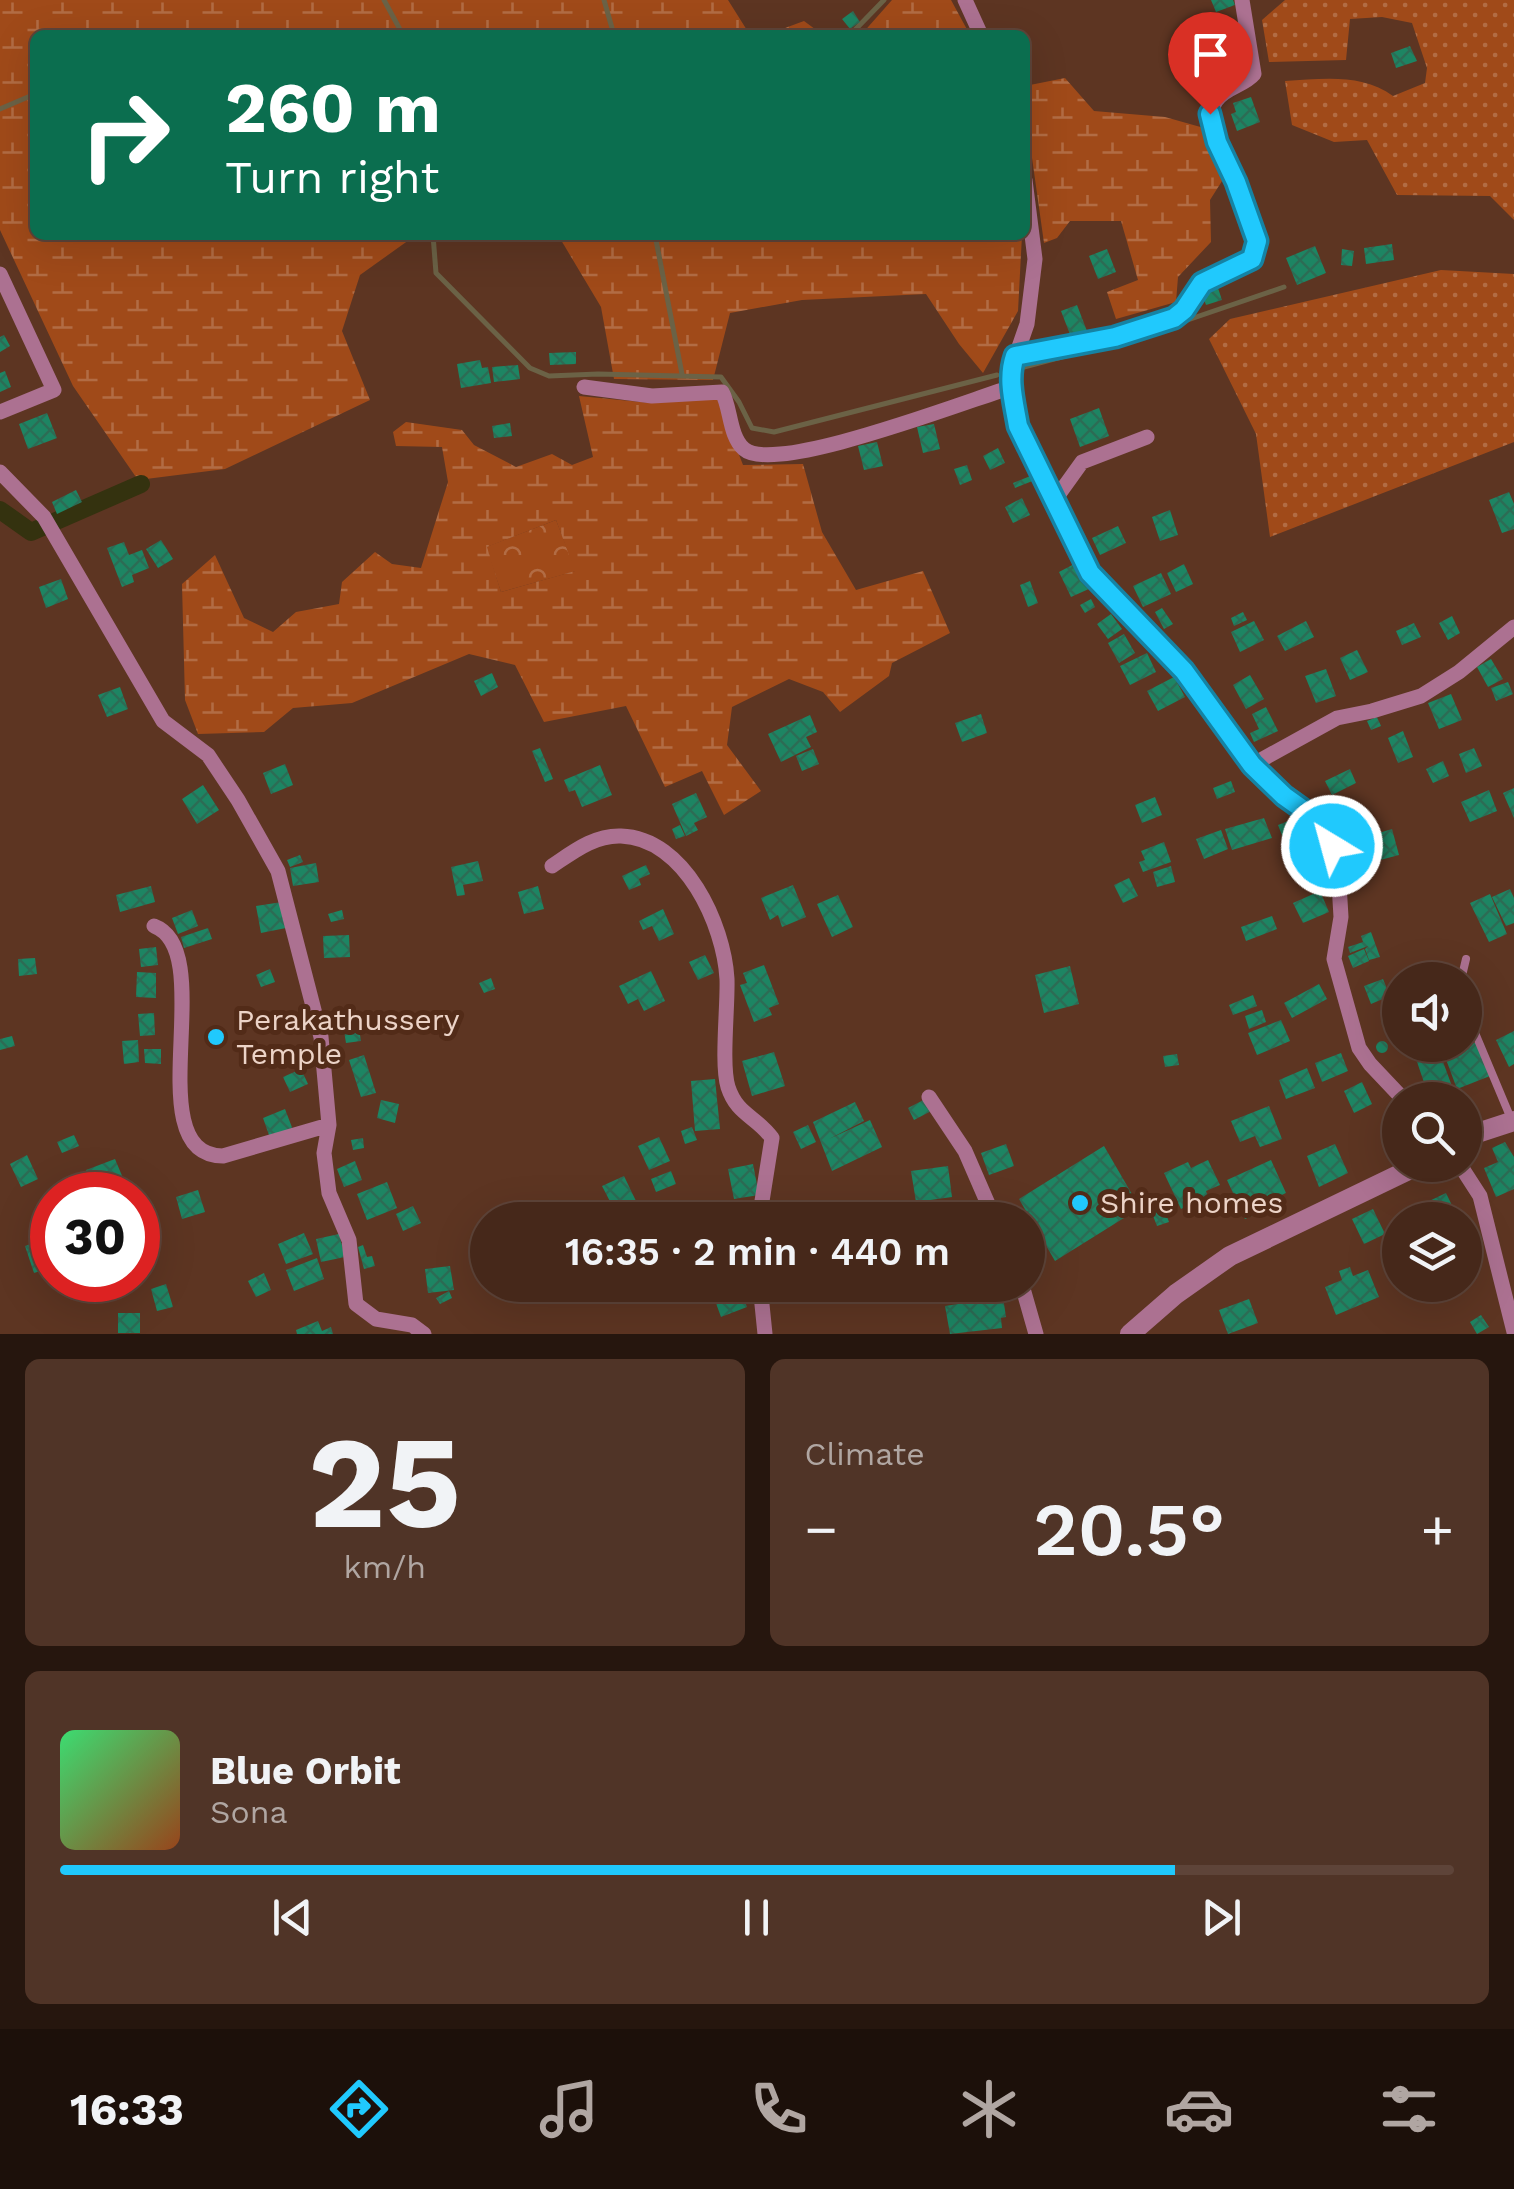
<!DOCTYPE html>
<html lang="en">
<head>
<meta charset="utf-8">
<style>
	:root { --surface:#46281a; --page:#503427; --text:#f1f3f6; --muted:#b0a6a2; --line:#5e4439; --accent:#20c9fd }
	body { margin:0; font-family:"Work Sans",sans-serif; background:var(--page); color:var(--text); height:100vh; display:flex; flex-direction:column; font-size:38px; white-space:nowrap }
	* { box-sizing:border-box; margin:0 }
	p { font-size:32px; color:var(--muted) }
	.icon { flex:none; width:55px; height:55px; fill:none; stroke:currentColor; stroke-width:2; stroke-linecap:round; stroke-linejoin:round }
	.map { position:relative; height:1334px; overflow:hidden }
	.side { display:flex; flex-direction:column; gap:25px; padding:25px; background:#26160e; flex:1 }
	.side>* { flex:none }
	.banner { position:absolute; left:30px; top:30px; width:1000px; height:210px; border-radius:15px; box-shadow:0 10px 40px #0002,0 0 0 2px var(--line); background:#0b6e4f; color:#fff; overflow:hidden }
	.tools { position:absolute; left:1382px; top:962px; display:grid; gap:20px }
	.tools a { display:grid; place-items:center; width:100px; height:100px; border-radius:50%; background:var(--surface); box-shadow:0 10px 40px #0002,0 0 0 2px var(--line); font-size:50px }
	.speed { position:absolute; left:30px; top:1172px; display:flex; gap:20px; font-size:50px; font-weight:700; text-align:center }
	.speed>* { display:grid; place-content:center; width:130px; height:130px; border-radius:50%; background:var(--surface); box-shadow:0 10px 40px #0002,0 0 0 2px var(--line); line-height:1 }
	.speed .limit { border:15px solid #d22; background:#fff; color:#111 }
	.pin { position:absolute; display:grid; place-items:center; width:85px; height:85px; color:#fff; margin:-102px -42px; border-radius:50% 50% 50% 0; rotate:-45deg; box-shadow:0 0 10px #0007 }
	.pin .icon { rotate:45deg }
	.me { position:absolute; width:110px; margin:-55px; rotate:323deg; stroke-linejoin:round; filter:drop-shadow(0 0 8px #0008) }
	.turn { display:flex; align-items:center; gap:35px; height:210px; padding:0 30px; font-size:45px }
	.turn .icon { width:130px; height:130px; stroke-width:2.5 }
	.turn b { display:block; font-size:70px; line-height:85px }
	.big { font-size:75px; font-weight:600; line-height:1.1 }
	.side .widget { flex:1; display:flex; flex-direction:column; justify-content:center; gap:15px; min-width:0; padding:0 35px; border-radius:15px; background:var(--page) }
	.side .dial { align-items:center; gap:0 }
	.dial b { font-size:130px; line-height:1 }
	.song { display:flex; align-items:center; gap:30px }
	.cover { width:120px; height:120px; border-radius:15px; background:linear-gradient(135deg,hsl(140 70% 55%),hsl(20 70% 35%)) }
	.played { height:10px; border-radius:5px; background:linear-gradient(90deg,var(--accent) 80%,var(--line) 80%) }
	.keys { display:flex; justify-content:space-around; direction:ltr }
	.heat { display:flex; justify-content:space-between; align-items:center; font-size:55px; direction:ltr }
	.side .tiles { flex:1; display:grid; gap:25px; grid-template-columns:1fr 1fr }
	.widget:last-child { grid-column:span 2 }
	.trip { position:absolute; left:470px; top:1202px; width:575px; height:100px; border-radius:50px; background:var(--surface); box-shadow:0 10px 40px #0002,0 0 0 2px var(--line); font-weight:600; line-height:100px; text-align:center }
	.tabs { display:flex; height:160px; justify-content:space-around; align-items:center; background:#1c100a; color:var(--muted) }
	.tabs .icon { width:70px; height:70px }
	.tabs .active { color:var(--accent) }
	.tabs b { font-size:45px; color:var(--text) }
	.map>svg:first-child { display:block }
	.green { fill:url(#green-dots) }
	.forest { fill:url(#forest-crowns) }
	.wetland { fill:url(#wetland-marsh); fill-rule:evenodd }
	.lines { fill:none; stroke-linecap:round; stroke-linejoin:round }
	.stream { stroke:#6b6246; stroke-width:5 }
	.canal { stroke:#34320f; stroke-width:18 }
	.building { fill:url(#building-cross-hatch) }
	.service { stroke:#ac7191; stroke-width:8 }
	.minor { stroke:#ac7191; stroke-width:15 }
	.tertiary { stroke:#ac7191; stroke-width:20 }
	.route-casing { stroke:#1583a4; stroke-width:25 }
	.route { stroke:#20c9fd; stroke-width:18 }
	.poi-dot { fill:#20c9fd; stroke:#522b18; stroke-width:4 }
	.labels { text-anchor:middle; stroke-width:10; stroke-linejoin:round; paint-order:stroke }
	.poi-label { font-size:30px; fill:#ecd3c7; stroke:#522b18; text-anchor:start }
</style>
</head>
<body>
<div class="map">
<svg width="1514" height="1334" viewBox="0 0 1514 1334">
	<defs>
		<pattern id="green-dots" width="8" height="8" patternUnits="userSpaceOnUse" patternTransform="scale(2.5)"><rect width="8" height="8" fill="#a04a19"/><path d="M2 2h.1M6 6h.1" fill="none" stroke="#b26c44" stroke-width="1.8" stroke-linecap="round"/></pattern>
		<pattern id="forest-crowns" width="20" height="18" patternUnits="userSpaceOnUse" patternTransform="scale(2.5)"><rect width="20" height="18" fill="#a04a19"/><path d="M2 6a3 3 0 1 1 6 0M12 15a3 3 0 1 1 6 0" fill="none" stroke="#b26c44"/></pattern>
		<pattern id="wetland-marsh" width="20" height="14" patternUnits="userSpaceOnUse" patternTransform="scale(2.5)"><rect width="20" height="14" fill="#a04a19"/><path d="M1 5h8M5 5V1M11 12h8M15 12V8" fill="none" stroke="#b26c44"/></pattern>
		<pattern id="building-cross-hatch" width="8" height="8" patternUnits="userSpaceOnUse" patternTransform="scale(2.5)"><rect width="8" height="8" fill="#1d8563"/><path d="M0 0l8 8M0 8l8-8" fill="none" stroke="#2c6c55"/></pattern>
	</defs>
	<rect width="100%" height="100%" fill="#5d3522"/>
	<path class="green" d="M1285,0h229v220l-24,-24 -93,-1 -30,-55 -33,2 -42,-17 -7,-44c37,-2 77,-8 108,15l32,-13 2,-15 -15,-45 -30,-6 -32,2 -4,41 -77,2 -7,-42z
		M1441,270l73,4v168l-244,95 -14,-103 -47,-95 21,-20z"/>
	<path class="forest" d="M556,520l20,51 -75,21 -15,-45z"/>
	<path class="wetland" d="M0,0h728l22,35h-715v200h381l-56,40 -18,56 28,69 -145,69 -87,11 -65,-94 -73,-156z
		M892,0h59l19,35h-109z
		M804,21l19,14h-57z
		M1065,78l29,33 71,6 39,11 14,31 4,22 -12,19 1,42 -33,35 -2,25 -60,17 -9,-27 31,-12 -17,-59h-51l-13,17 -13,5 -19,-135v-22z
		M558,235h464l-4,76 -35,62 -24,-29 -33,-50 -124,6 -72,13 -17,67 -99,-1 -13,-72z
		M579,396l72,7 66,-5 26,67 60,-1 19,68 34,58 67,-19 27,62 -58,30 -3,13 -49,36 -17,-20 -34,-13 -57,28 -5,38 34,46 -37,24 -22,-44 -37,16 -39,-81 -82,16 -29,-57 -46,-11 -117,49 -59,5 -29,24 -66,2 -13,-34 -3,-116 33,-29 29,63 29,14 23,-20 43,-8 3,-22 33,-30 17,12 29,4 27,-86 -6,-35 -46,-1 -3,-14 13,-10 56,8 12,15 42,22 36,-13 20,11 21,-8zM556,520l19,51 -74,21 -14,-45z"/>
	<g class="lines">
		<path class="stream" d="M384,0l19,35
			M604,0l10,35
			M850,35l34,-35
			M0,109l35,-15
			M433,235l3,38 94,95 19,8 49,-2 123,3 18,25 13,26 22,4 223,-57
			M655,235l27,139
			M1129,340l155,-53
			M1024,367l79,-21"/>
		<path class="canal" d="M0,510l31,22 110,-48"/>
	</g>
	<path class="building" d="M1211,0h22l2,5 -19,7z
		M853,11l7,11 -10,7 -8,-10z
		M1410,46l7,15 -21,7 -5,-15z
		M1239,61l4,14 -15,5 -5,-14z
		M1251,97l9,25 -23,9 -6,-17 5,-2 -3,-9z
		M1392,244l2,16 -28,4 -2,-16z
		M1315,246l11,27 -29,12 -11,-27z
		M1107,249l9,23 -18,7 -9,-23z
		M1342,249l12,2 -2,15 -11,-1z
		M1218,288l4,12 -16,5 -4,-11z
		M1077,305l10,26 -16,6 -10,-26z
		M4,335l6,11 -10,6v-15z
		M576,352v12l-26,1 -1,-12z
		M480,360l2,8 6,-1 3,16 -30,5 -4,-24z
		M518,365l2,14 -26,3 -2,-15z
		M5,371l6,16 -11,5v-19z
		M1099,408l10,28 -29,11 -10,-28z
		M47,413l10,25 -29,11 -9,-25z
		M510,423l2,13 -18,2 -2,-12z
		M934,424l6,25 -17,4 -6,-26z
		M877,442l6,24 -19,4 -6,-24z
		M998,448l7,15 -15,7 -7,-14z
		M967,465l5,15 -12,5 -6,-16z
		M1033,475l2,5 -20,8 -2,-5z
		M76,490l6,12 -25,12 -5,-12z
		M1509,492l5,12v25l-12,4 -13,-33z
		M1022,498l8,17 -17,8 -8,-16z
		M1170,510l8,25 -18,6 -8,-24z
		M1118,526l8,17 -26,12 -8,-17z
		M161,540l12,19 -15,9 -12,-19z
		M124,542l5,13 13,-5 7,18 -17,7 2,7 -12,5 -15,-39z
		M1078,562l13,26 -20,9 -12,-25z
		M1184,564l9,20 -17,8 -9,-19z
		M1161,573l10,21 -28,13 -10,-21z
		M61,579l7,20 -22,9 -7,-21z
		M1030,581l8,22 -10,4 -8,-22z
		M1091,599l4,8 -10,6 -5,-8z
		M1162,608l11,16 -9,5 -9,-17z
		M1243,612l4,8 -13,6 -3,-8z
		M1111,614l11,15 -14,10 -11,-15z
		M1452,616l8,17 -12,7 -9,-17z
		M1254,621l10,19 -24,12 -9,-20z
		M1306,621l8,16 -29,14 -8,-15z
		M1414,623l7,14 -19,8 -6,-14z
		M1124,634l11,19 -16,10 -11,-20z
		M1357,650l11,22 -18,8 -10,-22z
		M1147,653l9,19 -26,13 -10,-19z
		M1491,659l12,20 -15,8 -11,-20z
		M1326,669l10,27 -20,7 -11,-27z
		M492,673l6,14 -17,9 -7,-15z
		M1250,675l14,24 -18,10 -13,-24z
		M1174,677l11,20 -27,14 -11,-20z
		M1508,682l5,12 -17,7 -5,-13z
		M120,687l8,22 -21,8 -9,-22z
		M1451,694l11,26 -23,9 -11,-26z
		M1266,707l12,24 -24,11 -4,-9 9,-4 -7,-15z
		M981,714l6,19 -25,9 -7,-19z
		M810,715l7,17 -11,5 5,10 -30,15 -13,-28z
		M1377,717l4,9 -10,4 -4,-9z
		M1403,731l10,26 -15,6 -10,-25z
		M540,748l13,31 -8,3 -13,-31z
		M1474,748l8,18 -16,7 -7,-19z
		M813,749l6,15 -17,7 -6,-15z
		M1443,761l6,15 -16,7 -7,-14z
		M285,764l8,21 -22,9 -8,-21z
		M600,765l12,30 -30,12 -7,-17 -6,2 -5,-12z
		M1350,769l6,14 -24,12 -7,-14z
		M1231,781l4,11 -18,7 -4,-11z
		M203,785l16,25 -22,14 -15,-25z
		M1514,788v30l-11,-25z
		M1489,790l8,21 -27,11 -9,-20z
		M696,793l11,24 -13,6 4,7 -12,6 -14,-32z
		M1155,797l7,18 -20,8 -7,-18z
		M1355,812l8,11 -13,10 -8,-12z
		M1264,818l8,20 -40,12 -7,-21z
		M1296,818l7,19 -18,6 -7,-18z
		M680,825l5,11 -9,3 -4,-10z
		M1392,829l7,26 -30,8 -7,-25z
		M1221,830l7,19 -24,10 -8,-20z
		M1323,836l6,17 -34,13 -6,-17z
		M1164,842l7,20 -28,10 -4,-10 6,-2 -4,-9z
		M300,855l3,7 -13,5 -3,-7z
		M478,861l5,20 -20,4 2,10 -8,1 -6,-29z
		M316,863l3,19 -26,4 -3,-18z
		M646,865l4,9 -11,5 2,6 -12,5 -7,-14z
		M1171,866l4,16 -18,5 -4,-15z
		M1129,878l9,18 -15,7 -9,-18z
		M793,885l13,32 -24,10 -4,-12 -8,5 -9,-22z
		M151,886l4,16 -35,10 -4,-17z
		M538,886l6,23 -20,5 -6,-22z
		M1510,889l4,9v25l-8,3 -14,-29z
		M1320,891l9,21 -26,11 -10,-20z
		M1490,894l17,40 -18,8 -19,-39z
		M838,895l15,32 -21,10 -15,-33z
		M282,902l4,26 -25,5 -5,-27z
		M663,909l11,25 -15,7 -7,-15 -9,4 -4,-9z
		M192,910l6,16 -20,8 -6,-16z
		M342,910l2,9 -13,3 -3,-8z
		M1272,916l5,13 -31,12 -5,-14z
		M208,928l4,11 -28,9 -3,-11z
		M1371,932l9,25 -11,3 -4,-11 3,-3 -18,7 -2,-6 15,-5 -2,-6z
		M349,935l1,22 -26,1 -1,-22z
		M156,947l2,18 -17,2 -2,-18z
		M1364,949l5,12 -16,7 -5,-12z
		M705,955l9,18 -16,7 -9,-18z
		M35,958l2,16 -18,2 -1,-17z
		M764,965l15,39 -10,4 3,7 -18,7 -14,-37 7,-2 -4,-10z
		M1070,966l9,38 -35,9 -9,-38z
		M270,969l5,13 -14,5 -5,-12z
		M651,971l14,30 -21,10 -6,-12 -10,5 -9,-18z
		M137,972l19,1v25l-20,-1z
		M491,978l4,11 -11,4 -5,-10z
		M1383,979l7,17 -19,8 -7,-18z
		M1319,984l8,15 -35,19 -8,-15z
		M1253,995l4,11 -24,9 -4,-10z
		M1262,1010l4,12 -17,7 -4,-13z
		M154,1013l1,22 -15,1 -2,-22z
		M1281,1020l9,21 -33,14 -9,-22z
		M359,1029l2,12 -15,2 -2,-12z
		M1514,1031v33l-5,3 -13,-27z
		M12,1036l3,10 -15,4v-11z
		M138,1040l1,22 -15,2 -2,-23z
		M1376 1047a6 6 0 1 1 12 0a6 6 0 1 1-12 0Z
		M1477,1042l13,34 -33,13 -13,-35z
		M1438,1048l19,52h-27l-15,-44z
		M144,1049h17v15l-16,-1z
		M774,1052l11,34 -33,10 -10,-35z
		M1341,1053l7,18 -26,11 -7,-19z
		M1177,1054l2,11 -14,2 -2,-11z
		M364,1055l12,38 -15,4 -12,-37z
		M1307,1068l8,20 -29,11 -7,-19z
		M301,1069l7,15 -18,8 -7,-15z
		M715,1079l5,50 -25,2 -4,-50z
		M1362,1082l10,22 -18,9 -10,-22z
		M933,1095l6,12 -25,13 -6,-12z
		M381,1100l18,4 -4,19 -18,-5z
		M855,1102l9,19 -35,18 41,-19 12,27 -50,24 -19,-49z
		M1269,1106l13,33 -22,8 -5,-11 -15,6 -9,-21z
		M285,1109l8,21 -23,8 -7,-20z
		M808,1125l8,17 -15,7 -8,-17z
		M692,1127l5,13 -12,4 -4,-13z
		M74,1135l5,11 -17,7 -5,-11z
		M659,1137l11,24 -21,9 -11,-24z
		M363,1138l1,10 -11,2 -2,-10z
		M1505,1142l9,15v32l-18,8 -12,-29 14,-6 -6,-14z
		M1006,1144l8,22 -25,9 -8,-22z
		M1335,1144l13,29 -29,14 -12,-31z
		M1104,1146l36,62 -85,53 -36,-62z
		M27,1155l11,24 -17,8 -11,-23z
		M115,1159l13,31 -13,5h-19l-10,-25z
		M1208,1160l12,25 -14,6 2,5 -27,13 -17,-36 24,-11 3,6z
		M1271,1160l15,33 -17,8 3,6 -27,12 -18,-39z
		M355,1161l7,19 -18,7 -7,-18z
		M753,1164l6,31 -25,4 -6,-30z
		M948,1166l4,31 -36,5 -5,-31z
		M671,1171l5,13 -20,8 -5,-13z
		M624,1176l12,25 -21,10 -13,-25z
		M387,1182l10,26 -30,12 -10,-26z
		M198,1190l7,22 -23,7 -6,-22z
		M1446,1193l13,27h-54l-3,-6z
		M1160,1198l9,24 -12,4 -9,-23z
		M413,1206l8,17 -18,8 -7,-17z
		M956,1209l1,11h-35l-1,-7z
		M1373,1209l12,25 -21,10 -12,-25z
		M304,1233l9,21 -27,10 -8,-20z
		M339,1234l6,23 -24,5 -5,-23z
		M42,1240l10,27 -18,6 -9,-27z
		M363,1245l4,12 5,-1 3,10 -11,3 -6,-22z
		M317,1258l7,21 -30,12 -8,-21z
		M450,1266l4,24 -26,3 -3,-24z
		M1350,1267l3,9 15,-6 11,27 -43,18 -11,-28 17,-7 -3,-9z
		M264,1273l7,17 -15,7 -8,-16z
		M166,1284l7,23 -16,4 -6,-22z
		M739,1285l8,22 -26,10 -8,-22z
		M449,1291l3,7 -12,6 -4,-6z
		M1003,1297l3,20 -5,1 1,10 -52,6 -5,-28z
		M1249,1299l9,24 -30,11 -9,-24z
		M118,1313h22v20h-22z
		M1481,1315l8,12 -12,7 -7,-12z
		M318,1321l4,10 9,-4 2,7h-36l-1,-4z"/>
	<g class="lines">
		<path class="service" d="M1461,980l5,-21
			M1465,1009l47,112"/>
		<path class="minor" d="M965,0l16,35
			M1025,180l10,79 -8,65 -17,49 9,53 70,147 94,98 69,94 32,31 42,30 12,41 3,50 -7,42 25,89 11,16 34,36
			M0,274l54,116 -54,22
			M1015,356l100,-19 59,-19 11,-8 17,-27 50,-24c1,-5 4,-10 4,-16 3,-36 -61,-112 -40,-142 9,-14 28,-15 38,-27l-12,-74
			M584,387l68,9 70,-4c9,16 7,44 22,57 30,27 225,-49 268,-62
			M0,472l44,45 119,204 45,34 30,45 40,71 43,166 8,88 -5,28 5,40 20,47 7,64 20,15 36,6 12,9
			M1054,501l28,-39 65,-25
			M1252,765l85,-47 35,-7 49,-15 38,-24 55,-45
			M552,866c21,-14 42,-31 69,-30 64,2 103,89 106,143 1,27 -6,85 1,108 9,28 28,29 44,51l-13,82
			M154,926c67,25 -19,229 69,230l106,-31
			M929,1097l36,54 30,69
			M1460,1165l20,31 34,136
			M760,1285l5,49
			M1022,1285l14,49"/>
		<path class="tertiary" d="M1465,1137l49,-16
			M1130,1334l46,-40 54,-38 189,-91"/>
	</g>
	<g class="lines">
		<defs>
			<path id="route" d="M1210,114l7,28 19,40 21,59 -5,18 -50,24 -18,27 -10,8 -59,19 -100,19c-8,23 -1,46 3,70l72,147 94,98 68,94 32,31 42,30 6,20"/>
		</defs>
		<use href="#route" class="route-casing"/>
		<use href="#route" class="route"/>
	</g>
	<g class="poi-dot">
		<circle cx="216" cy="1037" r="10"/>
		<circle cx="1080" cy="1203" r="10"/>
	</g>
	<g class="labels">
		<g class="poi-label">
			<text x="236" y="1030">Perakathussery<tspan x="236" dy="34">Temple</tspan></text>
			<text x="1100" y="1213">Shire homes</text>
		</g>
	</g>
</svg>
<div class="tools">
<a><svg class="icon" aria-label="sound" viewBox="0 0 24 24"><path d="M4 9h4l5-4v14l-5-4H4zM17 9q2 3 0 6"/></svg></a>
<a><svg class="icon" aria-label="search" viewBox="0 0 24 24"><circle cx="10" cy="10" r="6"/><path d="M15 15l6 6"/></svg></a>
<a><svg class="icon" aria-label="layers" viewBox="0 0 24 24"><path d="M12 4l9 5-9 5-9-5zM3 14l9 5 9-5"/></svg></a>
</div>
<div class="speed"><div class="limit">30</div></div>
<div class="pin" style="left:1210px;top:114px;background:#d93025"><svg class="icon" aria-label="arrive" viewBox="0 0 24 24"><path d="M6 21V4h12l-3 4 3 4H6"/></svg></div>
<svg class="me" style="left:1332px;top:846px" viewBox="-20 -20 40 40"><circle r="17" fill="#20c9fd" stroke="#fff" stroke-width="3"/><path d="M0-11L8 9 0 5-8 9z" fill="#fff"/></svg>
<div class="trip">16:35 · 2 min · 440 m</div>
<div class="banner">
<div class="turn"><svg class="icon" aria-label="right" viewBox="0 0 24 24"><path d="M7 20v-9h11M14 6l5 5-5 5"/></svg><div><b>260 m</b>Turn right</div></div>
</div>
</div>
<section class="side">
<div class="tiles">
<div class="widget dial"><b>25</b><p>km/h</p></div>
<div class="widget"><p>Climate</p>
<div class="heat"><a>−</a><b class="big">20.5°</b><a>+</a></div>
</div>
<div class="widget">
<div class="song"><i class="cover"></i><div><b>Blue Orbit</b><p>Sona</p></div></div>
<div class="played"></div>
<div class="keys"><svg class="icon" aria-label="previous" viewBox="0 0 24 24"><path d="M18 5L8 12l10 7zM5 5v14"/></svg><svg class="icon" aria-label="pause" viewBox="0 0 24 24"><path d="M8 5v14M16 5v14"/></svg><svg class="icon" aria-label="next" viewBox="0 0 24 24"><path d="M6 5l10 7-10 7zM19 5v14"/></svg></div>
</div>
</div>
</section>
<nav class="tabs">
<b>16:33</b>
<svg class="icon active" aria-label="directions" viewBox="0 0 24 24"><path d="M12 3l9 9-9 9-9-9zM9 14v-3h6M13 9l2 2-2 2"/></svg>
<svg class="icon" aria-label="music" viewBox="0 0 24 24"><path d="M9 18V5l10-2v13"/><circle cx="6" cy="18" r="3"/><circle cx="16" cy="16" r="3"/></svg>
<svg class="icon" aria-label="phone" viewBox="0 0 24 24"><path d="M5 4h4l2 5-3 2q2 4 5 5l2-3 5 2v4C11 20 4 13 5 4z"/></svg>
<svg class="icon" aria-label="climate" viewBox="0 0 24 24"><path d="M12 3v18M4 7l16 10M4 17L20 7"/></svg>
<svg class="icon" aria-label="car" viewBox="0 0 24 24"><path d="M5 17H2v-5l4-1 3-4h7l3 4 3 1v5h-3M9 17h6M6 11h13"/><circle cx="7" cy="17" r="2"/><circle cx="17" cy="17" r="2"/></svg>
<svg class="icon" aria-label="filters" viewBox="0 0 24 24"><path d="M4 7h16M4 17h16"/><circle cx="9" cy="7" r="2"/><circle cx="15" cy="17" r="2"/></svg>
</nav>
</body>
</html>
